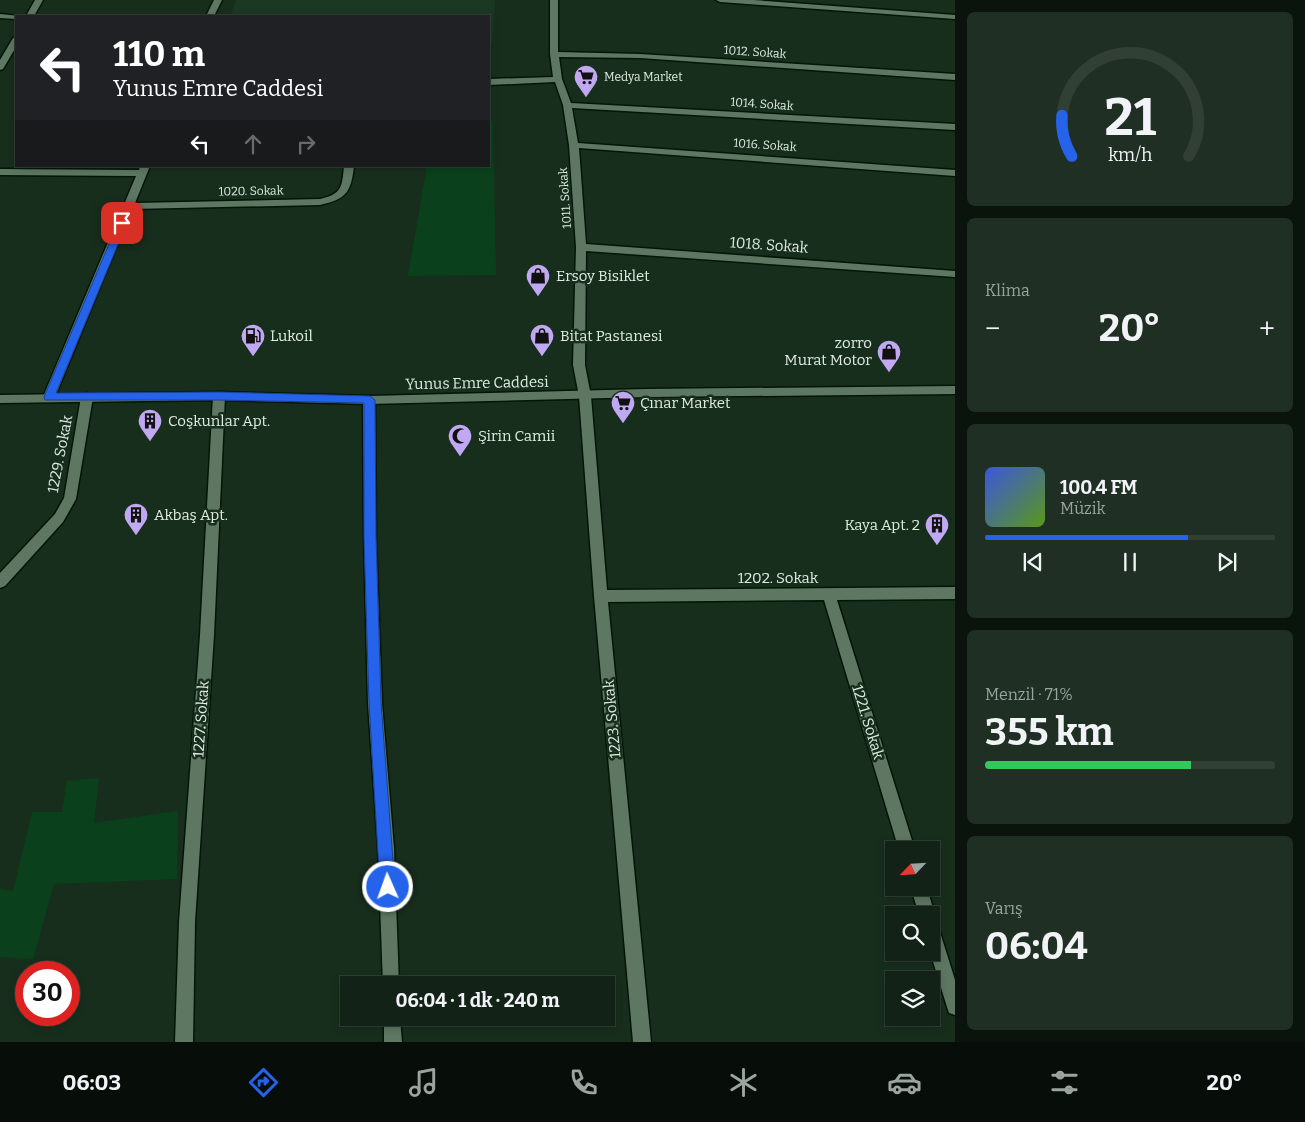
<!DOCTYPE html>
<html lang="tr">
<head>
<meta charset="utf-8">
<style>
	:root { --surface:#122216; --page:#1f2f23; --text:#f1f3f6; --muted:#9ca4a1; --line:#313f35; --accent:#2563eb }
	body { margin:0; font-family:Bitter,serif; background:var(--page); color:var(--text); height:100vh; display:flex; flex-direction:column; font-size:19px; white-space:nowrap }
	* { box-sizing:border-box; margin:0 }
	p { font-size:16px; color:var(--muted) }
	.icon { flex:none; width:28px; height:28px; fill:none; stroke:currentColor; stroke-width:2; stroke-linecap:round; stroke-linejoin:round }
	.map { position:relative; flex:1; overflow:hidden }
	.side { display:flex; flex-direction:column; gap:12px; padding:12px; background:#0a130c; width:350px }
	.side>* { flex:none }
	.banner { position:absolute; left:15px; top:15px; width:475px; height:152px; border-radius:0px; box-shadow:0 2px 8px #0003,0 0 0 1px var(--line); background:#202124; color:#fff; overflow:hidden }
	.needle { width:32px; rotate:245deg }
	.controls { position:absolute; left:885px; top:841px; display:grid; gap:10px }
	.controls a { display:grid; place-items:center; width:55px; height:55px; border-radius:0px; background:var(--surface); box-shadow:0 2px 8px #0003,0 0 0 1px var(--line); font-size:25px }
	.speed { position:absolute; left:15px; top:961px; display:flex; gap:10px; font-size:25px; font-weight:700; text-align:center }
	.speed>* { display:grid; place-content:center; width:65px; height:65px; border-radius:50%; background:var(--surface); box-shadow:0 2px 8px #0003,0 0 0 1px var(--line); line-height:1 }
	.speed .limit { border:8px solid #d22; background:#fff; color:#111 }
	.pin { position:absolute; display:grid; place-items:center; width:42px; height:42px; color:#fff; margin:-21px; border-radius:10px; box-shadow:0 2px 8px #0006 }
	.me { position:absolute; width:55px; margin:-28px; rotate:358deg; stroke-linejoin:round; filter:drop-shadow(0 0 4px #0008) }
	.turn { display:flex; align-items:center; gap:18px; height:105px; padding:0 15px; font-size:22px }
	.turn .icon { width:65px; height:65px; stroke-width:2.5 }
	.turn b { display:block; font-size:35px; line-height:42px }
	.lanes { display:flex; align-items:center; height:48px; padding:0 15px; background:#0003; justify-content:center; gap:25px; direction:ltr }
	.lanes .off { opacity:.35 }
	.big { font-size:38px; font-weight:700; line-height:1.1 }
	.side .tile { flex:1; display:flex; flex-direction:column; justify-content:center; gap:8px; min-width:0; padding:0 18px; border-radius:8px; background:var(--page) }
	.side .dial { align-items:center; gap:0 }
	.dial svg { height:130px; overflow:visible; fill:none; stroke:var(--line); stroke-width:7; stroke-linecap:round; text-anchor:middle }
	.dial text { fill:var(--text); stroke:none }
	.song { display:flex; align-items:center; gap:15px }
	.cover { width:60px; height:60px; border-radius:8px; background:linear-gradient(135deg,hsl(230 70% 55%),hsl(90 70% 35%)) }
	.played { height:5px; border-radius:2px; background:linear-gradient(90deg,var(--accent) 70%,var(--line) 70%) }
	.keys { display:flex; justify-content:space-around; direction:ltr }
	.heat { display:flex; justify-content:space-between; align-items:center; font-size:28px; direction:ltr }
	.charge { height:8px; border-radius:4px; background:linear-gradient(90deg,#34c759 71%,var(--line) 0) }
	.trip { position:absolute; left:340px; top:976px; width:275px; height:50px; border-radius:0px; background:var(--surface); box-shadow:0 2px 8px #0003,0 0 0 1px var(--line); font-weight:700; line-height:50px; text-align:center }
	.tab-bar { display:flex; height:80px; justify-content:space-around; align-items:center; background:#070e09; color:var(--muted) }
	.tab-bar .icon { width:35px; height:35px }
	.tab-bar .on { color:var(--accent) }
	.tab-bar b { font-size:22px; color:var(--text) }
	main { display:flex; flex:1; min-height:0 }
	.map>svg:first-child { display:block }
	.built { fill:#1b3822 }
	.green { fill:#0a411c }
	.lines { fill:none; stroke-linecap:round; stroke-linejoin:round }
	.minor-casing { stroke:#021607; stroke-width:3 }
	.secondary-casing { stroke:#021607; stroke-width:3 }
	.minor { fill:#5e7762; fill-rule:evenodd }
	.secondary { fill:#5e7762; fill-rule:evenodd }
	.route { fill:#2563eb; stroke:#184099 }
	.labels { text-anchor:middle; stroke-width:5; stroke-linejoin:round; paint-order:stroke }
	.far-street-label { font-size:12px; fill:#deece0; stroke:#182e1d }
	.far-poi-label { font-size:12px; fill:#deece0; stroke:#182e1d; text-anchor:start }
	.street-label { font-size:15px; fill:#deece0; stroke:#182e1d }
	.poi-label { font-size:15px; fill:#deece0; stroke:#182e1d; text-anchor:start }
</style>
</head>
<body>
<main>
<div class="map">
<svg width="955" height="1042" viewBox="0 0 955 1042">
	<rect width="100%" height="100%" fill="#182e1d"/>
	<path class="built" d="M236,0h259l-3,45h-3v-29h-259z"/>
	<path class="green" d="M489,121h4l3,154 -88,1 19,-110h62z
		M99,778l-5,45 84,-12 -1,68 -123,5 -21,75 -33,-2v-68l13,2 19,-79h30l5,-31z"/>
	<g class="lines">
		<defs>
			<path id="minor" d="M214,0h8l-8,16h-8z
				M550,0h8v52l82,2 315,20v6l-315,-22 -81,-1 3,22 9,24 384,21v6l-383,-22 6,35 377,27v6l-376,-28 7,96 369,27v6l-369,-26 -1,114 6,31 16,194 348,-3v12l-118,1 78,250h-16l-75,-250 -216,2 43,440h-18l-39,-446 -15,-200 -6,-31 3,-118 -7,-102 -6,-40 -8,-23 -66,3v-6l64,-2 -3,-23z
				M716,0h37l202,15v4l-235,-17z
				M0,14l19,2h-3v3l-16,-1z
				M140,166h10l-15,37 185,-4c22,-5 22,-12 24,-33h10c-3,27 -8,33 -34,39l-188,4 -77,188 -6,4 -4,-1 -2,-3 93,-221 -136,-1v-6l139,1z
				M219,392l6,4 -11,239 -19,287 -2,120h-18l4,-120 21,-287 13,-239z
				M87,393l6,4 -17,102 -13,23 -58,64 -5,2v-15l55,-59 9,-16 17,-101z
				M369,396l6,4 1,137 6,166 12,145 5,137h-16l-5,-137 -10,-145 -4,-166 -1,-137z
				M911,888h16l8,27 -3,6 5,2 2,6 16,51v35l-6,-2 -2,-6 -17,-55 1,-37h-12z
				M384,1018h16l2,24h-18z"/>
			<path id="secondary" d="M35,0h8l-9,16h-8z
				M13,38h3v9l-13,22 -3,1v-10z
				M955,386v8l-308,3 -278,7 -150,-4 -219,3v-8l219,-3 150,4 278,-7z"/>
		</defs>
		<use href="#minor" class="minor-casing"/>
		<use href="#secondary" class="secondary-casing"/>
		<use href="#minor" class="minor"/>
		<use href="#secondary" class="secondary"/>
	</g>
	<path class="route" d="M122,220l5,3 -71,170 163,-1 151,4 5,4 1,137 5,166 14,184 -2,5 -5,2 -6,-2 -2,-5 -11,-184 -5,-166v-134l-145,-3h-174l-1,-3 74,-174z"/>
	<defs>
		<symbol id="supermarket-pin" viewBox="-11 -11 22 30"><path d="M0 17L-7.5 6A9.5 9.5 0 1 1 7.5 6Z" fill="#c1a8f3" stroke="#182e1d"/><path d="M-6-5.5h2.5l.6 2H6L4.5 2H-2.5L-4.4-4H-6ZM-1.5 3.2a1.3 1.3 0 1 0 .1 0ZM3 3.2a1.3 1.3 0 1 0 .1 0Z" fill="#111"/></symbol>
		<symbol id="shop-pin" viewBox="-11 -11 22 30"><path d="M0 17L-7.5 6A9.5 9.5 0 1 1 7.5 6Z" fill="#c1a8f3" stroke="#182e1d"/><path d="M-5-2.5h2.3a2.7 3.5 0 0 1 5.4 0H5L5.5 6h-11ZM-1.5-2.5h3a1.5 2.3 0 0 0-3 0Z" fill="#111"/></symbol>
		<symbol id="fuel-pin" viewBox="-11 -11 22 30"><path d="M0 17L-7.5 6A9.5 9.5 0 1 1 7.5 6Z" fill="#c1a8f3" stroke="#182e1d"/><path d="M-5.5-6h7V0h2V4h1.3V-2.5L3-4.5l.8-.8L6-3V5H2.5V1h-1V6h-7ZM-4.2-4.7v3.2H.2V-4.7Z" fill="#111"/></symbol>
		<symbol id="building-pin" viewBox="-11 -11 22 30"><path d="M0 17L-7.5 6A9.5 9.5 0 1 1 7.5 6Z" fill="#c1a8f3" stroke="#182e1d"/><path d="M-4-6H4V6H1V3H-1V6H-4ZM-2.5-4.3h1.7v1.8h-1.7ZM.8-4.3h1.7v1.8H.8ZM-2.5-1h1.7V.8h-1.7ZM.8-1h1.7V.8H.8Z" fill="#111"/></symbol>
		<symbol id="mosque-pin" viewBox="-11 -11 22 30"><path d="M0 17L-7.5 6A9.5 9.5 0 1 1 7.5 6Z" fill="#c1a8f3" stroke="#182e1d"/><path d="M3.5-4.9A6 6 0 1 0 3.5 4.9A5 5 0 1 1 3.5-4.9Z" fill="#111"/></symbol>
	</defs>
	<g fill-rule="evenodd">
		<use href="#supermarket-pin" x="572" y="63" width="28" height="38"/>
		<use href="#shop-pin" x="524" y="262" width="28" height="38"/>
		<use href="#fuel-pin" x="239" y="322" width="28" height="38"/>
		<use href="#shop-pin" x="528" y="322" width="28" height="38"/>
		<use href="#shop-pin" x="875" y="338" width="28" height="38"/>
		<use href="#supermarket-pin" x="609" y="389" width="28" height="38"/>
		<use href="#building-pin" x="136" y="407" width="28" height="38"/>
		<use href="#mosque-pin" x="446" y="422" width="28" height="38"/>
		<use href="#building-pin" x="122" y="501" width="28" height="38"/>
		<use href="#building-pin" x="923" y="511" width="28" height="38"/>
	</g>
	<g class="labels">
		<g class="far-street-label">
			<text transform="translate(755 52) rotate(4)" y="4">1012. Sokak</text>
			<text transform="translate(762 104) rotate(4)" y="4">1014. Sokak</text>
			<text transform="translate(765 145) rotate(4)" y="4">1016. Sokak</text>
			<text transform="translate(251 191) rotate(-1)" y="4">1020. Sokak</text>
			<text transform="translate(565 198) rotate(-94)" y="4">1011. Sokak</text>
		</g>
		<g class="far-poi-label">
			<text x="604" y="81">Medya Market</text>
		</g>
		<g class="street-label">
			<text transform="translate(769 245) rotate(4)" y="5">1018. Sokak</text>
			<text transform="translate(477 383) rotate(-1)" y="5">Yunus Emre Caddesi</text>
			<text transform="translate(60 454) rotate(-79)" y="5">1229. Sokak</text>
			<text x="778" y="583">1202. Sokak</text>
			<text transform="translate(201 719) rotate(-86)" y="5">1227. Sokak</text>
			<text transform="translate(612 719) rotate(-95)" y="5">1223. Sokak</text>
			<text transform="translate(868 722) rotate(73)" y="5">1221. Sokak</text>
		</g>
		<g class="poi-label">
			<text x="556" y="281">Ersoy Bisiklet</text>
			<text x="270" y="341">Lukoil</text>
			<text x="560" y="341">Bitat Pastanesi</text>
			<text x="872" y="348" text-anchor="end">zorro<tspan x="872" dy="17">Murat Motor</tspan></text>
			<text x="640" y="408">Çınar Market</text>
			<text x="168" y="426">Coşkunlar Apt.</text>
			<text x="478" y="441">Şirin Camii</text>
			<text x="154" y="520">Akbaş Apt.</text>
			<text x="920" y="530" text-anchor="end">Kaya Apt. 2</text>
		</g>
	</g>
</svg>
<div class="controls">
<a><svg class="needle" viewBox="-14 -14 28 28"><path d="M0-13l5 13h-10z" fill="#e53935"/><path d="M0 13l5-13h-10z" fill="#9ca4a1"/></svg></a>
<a><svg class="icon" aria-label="search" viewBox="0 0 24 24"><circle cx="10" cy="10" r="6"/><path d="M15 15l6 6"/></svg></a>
<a><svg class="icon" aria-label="layers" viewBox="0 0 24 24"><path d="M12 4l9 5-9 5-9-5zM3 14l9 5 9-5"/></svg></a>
</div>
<div class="speed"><div class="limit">30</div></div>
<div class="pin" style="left:122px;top:223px;background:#d93025"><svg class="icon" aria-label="arrive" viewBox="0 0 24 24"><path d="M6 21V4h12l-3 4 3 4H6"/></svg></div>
<svg class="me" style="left:388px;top:887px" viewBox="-20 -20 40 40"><circle r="17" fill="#2563eb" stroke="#fff" stroke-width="3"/><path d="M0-11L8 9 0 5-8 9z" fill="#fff"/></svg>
<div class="trip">06:04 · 1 dk · 240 m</div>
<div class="banner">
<div class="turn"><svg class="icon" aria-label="left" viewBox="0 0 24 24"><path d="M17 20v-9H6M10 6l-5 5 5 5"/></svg><div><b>110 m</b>Yunus Emre Caddesi</div></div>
<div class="lanes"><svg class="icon" aria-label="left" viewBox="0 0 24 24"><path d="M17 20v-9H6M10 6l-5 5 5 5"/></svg><svg class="icon off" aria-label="ahead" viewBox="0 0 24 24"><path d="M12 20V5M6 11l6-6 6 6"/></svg><svg class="icon off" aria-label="right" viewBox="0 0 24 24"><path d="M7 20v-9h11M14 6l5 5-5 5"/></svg></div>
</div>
</div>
<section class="side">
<div class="tile dial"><svg viewBox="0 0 100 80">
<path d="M14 69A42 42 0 1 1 86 69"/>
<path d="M14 69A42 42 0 0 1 8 44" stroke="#2563eb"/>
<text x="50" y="56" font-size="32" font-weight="700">21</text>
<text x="50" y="72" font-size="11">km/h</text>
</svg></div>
<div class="tile"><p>Klima</p>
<div class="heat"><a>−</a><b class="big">20°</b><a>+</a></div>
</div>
<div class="tile">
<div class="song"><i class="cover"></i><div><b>100.4 FM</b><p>Müzik</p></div></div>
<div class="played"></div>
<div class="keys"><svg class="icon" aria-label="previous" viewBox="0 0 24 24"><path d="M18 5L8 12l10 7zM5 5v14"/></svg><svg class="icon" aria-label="pause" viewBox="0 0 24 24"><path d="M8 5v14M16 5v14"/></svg><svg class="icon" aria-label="next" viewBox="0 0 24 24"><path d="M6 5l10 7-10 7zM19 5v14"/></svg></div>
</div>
<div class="tile"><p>Menzil · 71%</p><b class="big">355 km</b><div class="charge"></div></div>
<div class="tile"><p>Varış</p><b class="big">06:04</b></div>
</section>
</main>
<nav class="tab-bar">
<b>06:03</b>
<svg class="icon on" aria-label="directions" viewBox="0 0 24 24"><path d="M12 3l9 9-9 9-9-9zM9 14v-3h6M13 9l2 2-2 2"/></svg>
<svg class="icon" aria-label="music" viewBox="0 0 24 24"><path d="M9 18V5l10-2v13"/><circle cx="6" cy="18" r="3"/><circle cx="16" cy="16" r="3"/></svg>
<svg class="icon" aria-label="phone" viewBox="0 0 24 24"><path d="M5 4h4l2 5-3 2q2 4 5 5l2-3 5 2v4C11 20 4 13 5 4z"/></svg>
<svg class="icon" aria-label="climate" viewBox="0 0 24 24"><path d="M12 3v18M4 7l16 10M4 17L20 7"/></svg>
<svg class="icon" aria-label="car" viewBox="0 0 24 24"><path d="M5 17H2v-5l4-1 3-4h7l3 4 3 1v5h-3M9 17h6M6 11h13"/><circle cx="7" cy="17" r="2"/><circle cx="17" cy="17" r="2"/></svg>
<svg class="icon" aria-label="filters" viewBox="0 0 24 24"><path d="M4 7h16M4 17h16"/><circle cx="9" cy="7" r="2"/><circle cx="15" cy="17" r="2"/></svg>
<b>20°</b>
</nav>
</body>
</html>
